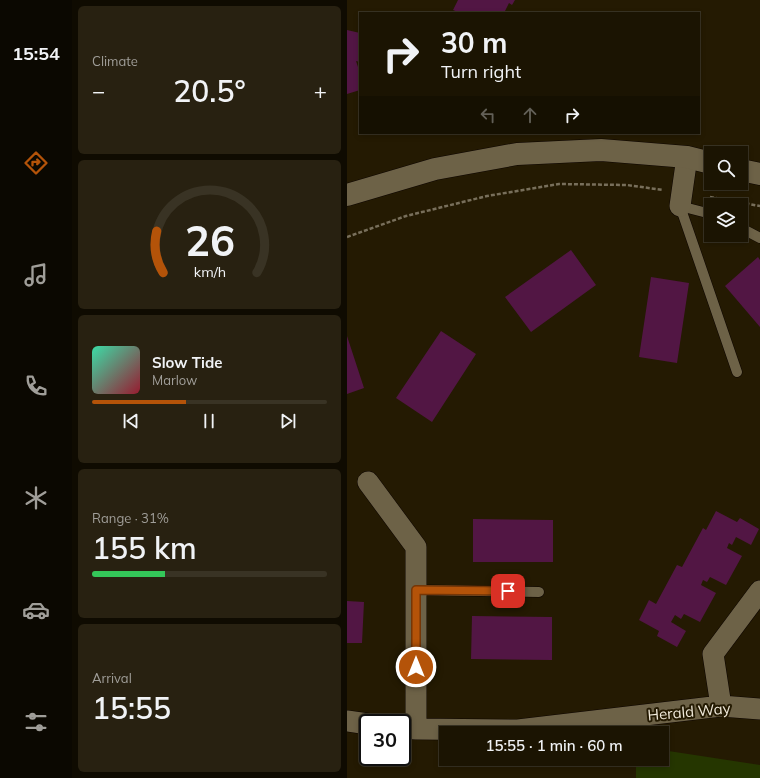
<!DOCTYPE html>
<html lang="en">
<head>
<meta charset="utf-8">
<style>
	:root { --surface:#1b1402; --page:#282111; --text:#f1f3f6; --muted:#a09e99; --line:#393324; --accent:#b45309 }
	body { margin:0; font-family:Mulish,sans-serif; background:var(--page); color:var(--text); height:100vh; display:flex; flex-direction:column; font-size:15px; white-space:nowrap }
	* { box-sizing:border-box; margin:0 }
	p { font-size:13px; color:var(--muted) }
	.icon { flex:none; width:22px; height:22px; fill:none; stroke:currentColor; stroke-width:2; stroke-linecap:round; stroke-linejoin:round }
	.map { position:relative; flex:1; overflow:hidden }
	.drawer { display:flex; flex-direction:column; gap:6px; padding:6px; background:#0f0b01; width:275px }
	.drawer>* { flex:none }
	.top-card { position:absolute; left:12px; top:12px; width:341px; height:122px; border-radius:0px; box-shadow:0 2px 6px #0003,0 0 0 1px var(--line); background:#1b1402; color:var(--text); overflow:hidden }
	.fabs { position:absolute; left:357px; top:146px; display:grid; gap:8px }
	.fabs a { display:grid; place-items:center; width:44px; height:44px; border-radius:0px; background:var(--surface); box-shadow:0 2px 6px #0003,0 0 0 1px var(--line); font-size:20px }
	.speed { position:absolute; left:12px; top:714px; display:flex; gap:8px; font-size:20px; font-weight:700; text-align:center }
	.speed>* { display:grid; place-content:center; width:52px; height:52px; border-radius:50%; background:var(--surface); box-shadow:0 2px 6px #0003,0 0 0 1px var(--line); line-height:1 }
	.speed .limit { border:2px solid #111; border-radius:6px; background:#fff; color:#111 }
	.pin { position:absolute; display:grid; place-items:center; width:34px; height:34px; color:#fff; margin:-17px; border-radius:8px; box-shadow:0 2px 6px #0006 }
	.me { position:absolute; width:44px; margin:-22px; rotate:0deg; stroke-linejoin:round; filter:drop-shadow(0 0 3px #0008) }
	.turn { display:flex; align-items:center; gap:14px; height:84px; padding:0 16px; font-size:18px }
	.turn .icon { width:52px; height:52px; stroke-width:2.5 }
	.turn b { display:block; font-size:28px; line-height:34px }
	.lanes { display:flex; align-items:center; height:38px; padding:0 16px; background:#0003; justify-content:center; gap:20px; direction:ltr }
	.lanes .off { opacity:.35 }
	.big { font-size:30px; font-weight:600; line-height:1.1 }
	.drawer .widget { flex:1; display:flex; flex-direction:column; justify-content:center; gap:6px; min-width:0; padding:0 14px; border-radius:6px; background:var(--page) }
	.drawer .dial { align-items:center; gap:0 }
	.dial svg { height:104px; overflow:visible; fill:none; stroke:var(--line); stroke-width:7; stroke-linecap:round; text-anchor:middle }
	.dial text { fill:var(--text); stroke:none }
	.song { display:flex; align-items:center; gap:12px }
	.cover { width:48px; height:48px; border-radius:6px; background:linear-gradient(135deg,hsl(160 70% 55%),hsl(350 70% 35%)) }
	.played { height:4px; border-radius:2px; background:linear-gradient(90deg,var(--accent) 40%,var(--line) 40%) }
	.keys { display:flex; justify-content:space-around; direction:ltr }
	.heat { display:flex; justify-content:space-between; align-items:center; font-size:22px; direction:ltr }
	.charge { height:6px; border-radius:3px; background:linear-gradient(90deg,#34c759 31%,var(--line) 0) }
	.trip { position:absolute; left:92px; top:726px; width:230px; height:40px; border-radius:0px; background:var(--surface); box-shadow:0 2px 6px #0003,0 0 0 1px var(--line); font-weight:600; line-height:40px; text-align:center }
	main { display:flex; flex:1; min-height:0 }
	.dock { display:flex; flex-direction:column; width:72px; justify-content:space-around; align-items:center; background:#0b0801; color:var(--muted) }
	.dock .icon { width:28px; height:28px }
	.dock .on { color:var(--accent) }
	.dock b { font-size:18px; color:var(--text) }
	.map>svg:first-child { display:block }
	.green { fill:#253600 }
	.building { fill:#521644 }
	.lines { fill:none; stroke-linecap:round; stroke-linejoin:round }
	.lane-casing { stroke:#0d0500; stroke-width:11 }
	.street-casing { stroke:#0d0500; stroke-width:22 }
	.secondary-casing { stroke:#0d0500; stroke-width:23 }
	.path { stroke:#786f5b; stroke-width:2.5; stroke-dasharray:4 2; stroke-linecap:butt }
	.lane { stroke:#6d6247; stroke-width:10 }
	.street { stroke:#6d6247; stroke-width:21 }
	.secondary { stroke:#6d6247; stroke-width:22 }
	.route-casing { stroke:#753606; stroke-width:10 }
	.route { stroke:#b45309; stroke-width:7 }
	.labels { text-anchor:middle; stroke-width:4; stroke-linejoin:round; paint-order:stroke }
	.street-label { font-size:15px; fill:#f0e9da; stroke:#241a02 }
</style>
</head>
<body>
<main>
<nav class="dock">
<b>15:54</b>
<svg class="icon on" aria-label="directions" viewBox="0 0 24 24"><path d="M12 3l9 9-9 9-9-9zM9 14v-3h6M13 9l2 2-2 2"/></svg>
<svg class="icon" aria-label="music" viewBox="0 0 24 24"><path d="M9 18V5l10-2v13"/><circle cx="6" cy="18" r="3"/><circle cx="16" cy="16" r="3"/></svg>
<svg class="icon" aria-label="phone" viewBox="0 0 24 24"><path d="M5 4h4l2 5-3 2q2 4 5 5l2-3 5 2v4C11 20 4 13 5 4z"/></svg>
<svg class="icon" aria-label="climate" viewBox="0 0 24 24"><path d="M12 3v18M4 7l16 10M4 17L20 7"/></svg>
<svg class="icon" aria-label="car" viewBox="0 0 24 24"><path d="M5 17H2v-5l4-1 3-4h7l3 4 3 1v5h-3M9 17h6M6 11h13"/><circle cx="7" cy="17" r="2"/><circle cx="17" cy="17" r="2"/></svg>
<svg class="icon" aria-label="filters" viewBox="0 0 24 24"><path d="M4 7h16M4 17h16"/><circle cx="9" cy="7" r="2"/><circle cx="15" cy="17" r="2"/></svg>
</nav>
<section class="drawer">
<div class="widget"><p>Climate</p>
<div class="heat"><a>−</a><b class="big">20.5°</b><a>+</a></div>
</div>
<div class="widget dial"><svg viewBox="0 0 100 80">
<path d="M14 69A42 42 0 1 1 86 69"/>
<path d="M14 69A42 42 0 0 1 9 37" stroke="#b45309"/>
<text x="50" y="56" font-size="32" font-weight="700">26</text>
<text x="50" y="72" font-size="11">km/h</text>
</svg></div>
<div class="widget">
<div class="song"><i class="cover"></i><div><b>Slow Tide</b><p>Marlow</p></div></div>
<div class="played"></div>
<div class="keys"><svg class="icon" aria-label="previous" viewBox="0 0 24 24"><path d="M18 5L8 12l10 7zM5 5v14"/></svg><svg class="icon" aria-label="pause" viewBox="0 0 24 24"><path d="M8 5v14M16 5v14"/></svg><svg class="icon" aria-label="next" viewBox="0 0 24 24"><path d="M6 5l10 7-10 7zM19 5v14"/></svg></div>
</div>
<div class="widget"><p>Range · 31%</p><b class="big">155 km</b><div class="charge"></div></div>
<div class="widget"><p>Arrival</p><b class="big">15:55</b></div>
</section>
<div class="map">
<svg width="413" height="778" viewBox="0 0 413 778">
	<rect width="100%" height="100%" fill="#241a02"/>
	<path class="green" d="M315,750l98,15v13h-124v-19h26z"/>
	<path class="building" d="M111,0h57l-3,5 -3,-2 -5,10 -3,-1 -1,1h-40l-7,-3z
		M0,30l13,3v29l-4,-1 4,12v17l-13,4z
		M224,250l25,35 -65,47 -26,-35z
		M411,257l2,3v67l-35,-41z
		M304,277l38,6 -12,80 -38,-6z
		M94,331l35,23 -44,68 -36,-24z
		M0,336l17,52 -17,6z
		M369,511l21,11 3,-4 19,11 -8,16 -15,-8 -4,8 -3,-2 -2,5 15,8 -16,29 -16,-8 -3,5 -4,-2 -2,5 15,8 -16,29 -16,-8 -3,5 -6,-4 -4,7 15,9 -9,16 -20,-11 2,-5 -20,-11 10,-20 7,4 21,-39 5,2 21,-39 3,2z
		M126,519l80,1v42h-80z
		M0,601l17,1 -2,41h-15z
		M125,616l80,1v43l-81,-1z"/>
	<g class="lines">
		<defs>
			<path id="lane" d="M333,206l57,166
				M333,206l31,8
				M394,228l19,10
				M69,590l123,2"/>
			<path id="street" d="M333,206l7,-49
				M21,482l48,65v182
				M374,706l-8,-52 47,-63
				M0,721l21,3
				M55,728l14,1 102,1 203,-24 39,3"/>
			<path id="secondary" d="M394,170l19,4
				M0,195l88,-26 82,-15 84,-4 86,7 24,6"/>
		</defs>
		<use href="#lane" class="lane-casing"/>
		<use href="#street" class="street-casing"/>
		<use href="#secondary" class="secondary-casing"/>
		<path class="path" d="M363,197l50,9
			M0,237l59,-21 81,-20 72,-12 68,1 36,5"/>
		<use href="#lane" class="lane"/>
		<use href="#street" class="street"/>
		<use href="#secondary" class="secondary"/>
	</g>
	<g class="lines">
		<defs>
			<path id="route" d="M69,667v-77l92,1"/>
		</defs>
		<use href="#route" class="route-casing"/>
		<use href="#route" class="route"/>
	</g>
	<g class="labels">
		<g class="street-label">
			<text transform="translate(342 712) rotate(-5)" y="5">Herald Way</text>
		</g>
	</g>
</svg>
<div class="fabs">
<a><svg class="icon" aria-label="search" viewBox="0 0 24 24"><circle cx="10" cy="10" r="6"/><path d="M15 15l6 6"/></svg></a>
<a><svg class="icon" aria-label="layers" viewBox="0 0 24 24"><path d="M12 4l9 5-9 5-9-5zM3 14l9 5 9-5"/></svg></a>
</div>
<div class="speed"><div class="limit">30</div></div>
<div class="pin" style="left:161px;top:591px;background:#d93025"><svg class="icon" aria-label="arrive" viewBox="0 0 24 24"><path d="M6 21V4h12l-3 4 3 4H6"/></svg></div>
<svg class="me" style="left:69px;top:667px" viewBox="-20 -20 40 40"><circle r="17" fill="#b45309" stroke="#fff" stroke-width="3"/><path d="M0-11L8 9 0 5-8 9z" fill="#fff"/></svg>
<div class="trip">15:55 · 1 min · 60 m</div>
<div class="top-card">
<div class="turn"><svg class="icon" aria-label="right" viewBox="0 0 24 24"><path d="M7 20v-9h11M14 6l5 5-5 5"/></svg><div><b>30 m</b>Turn right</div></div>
<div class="lanes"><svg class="icon off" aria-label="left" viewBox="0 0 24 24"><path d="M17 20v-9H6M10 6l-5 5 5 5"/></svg><svg class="icon off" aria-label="ahead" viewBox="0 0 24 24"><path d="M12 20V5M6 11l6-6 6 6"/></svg><svg class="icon" aria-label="right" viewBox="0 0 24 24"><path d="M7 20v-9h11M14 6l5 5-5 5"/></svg></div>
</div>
</div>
</main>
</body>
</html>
